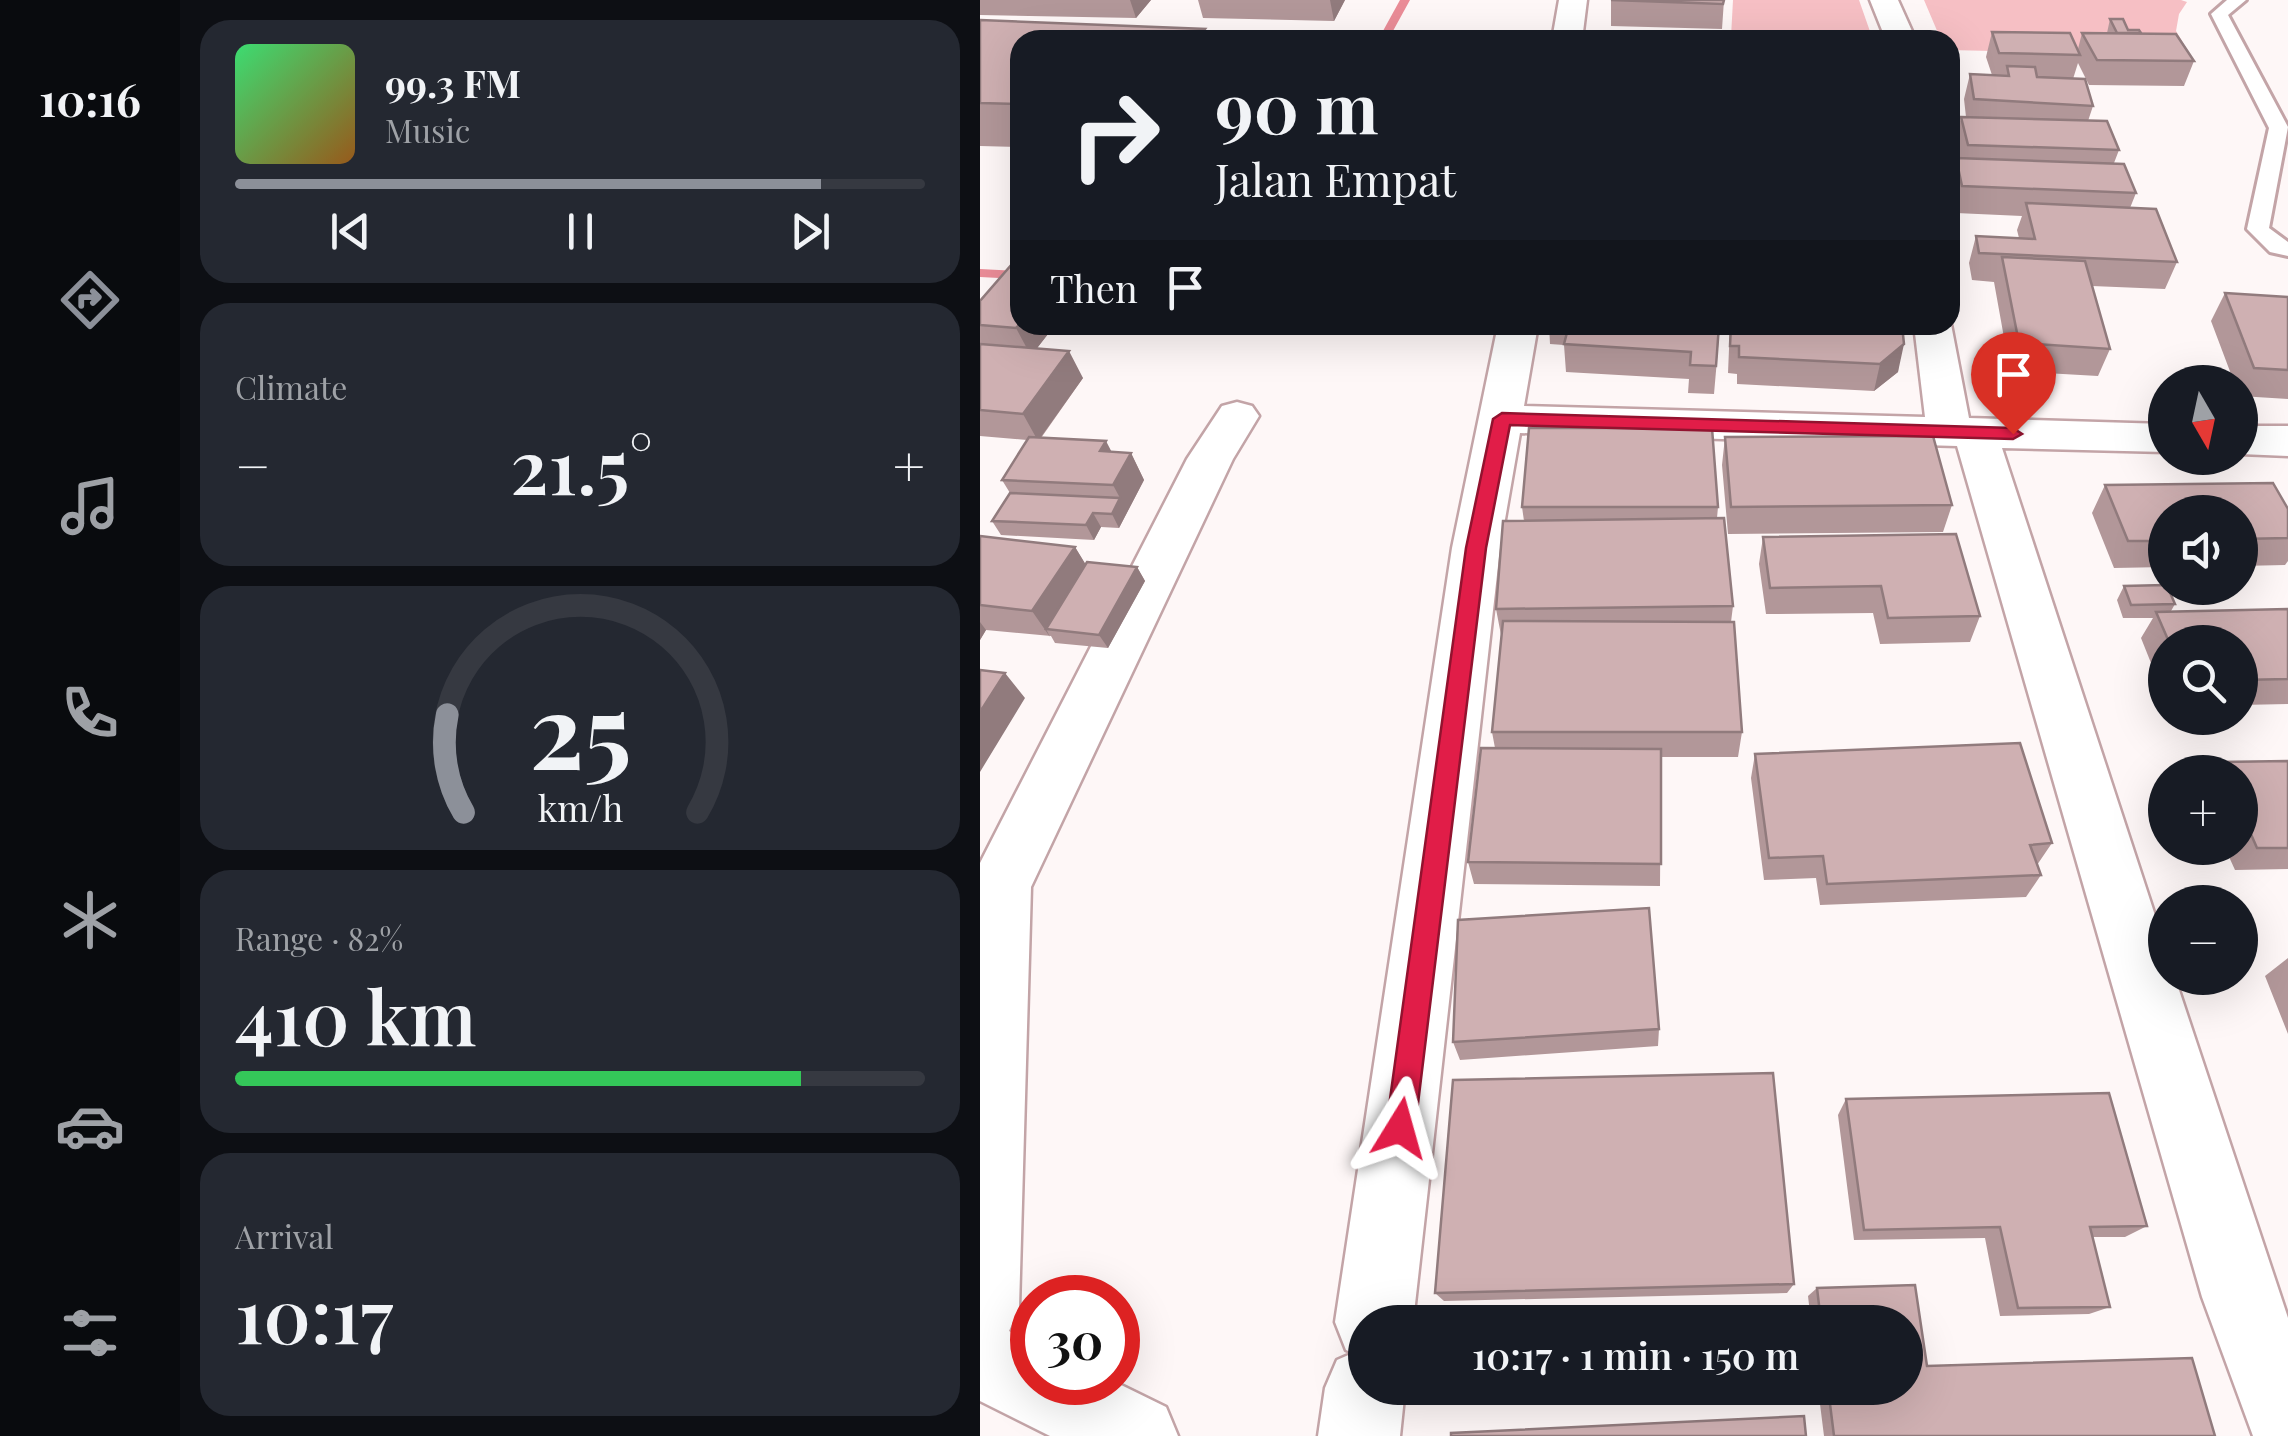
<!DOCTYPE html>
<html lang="en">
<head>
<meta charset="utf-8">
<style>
	:root { --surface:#171b24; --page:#242831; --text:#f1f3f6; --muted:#9ea1a6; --line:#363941; --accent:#8c9099 }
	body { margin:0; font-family:"Playfair Display",serif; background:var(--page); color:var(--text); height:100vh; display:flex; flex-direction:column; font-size:38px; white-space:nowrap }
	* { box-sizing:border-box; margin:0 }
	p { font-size:32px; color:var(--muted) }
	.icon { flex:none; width:55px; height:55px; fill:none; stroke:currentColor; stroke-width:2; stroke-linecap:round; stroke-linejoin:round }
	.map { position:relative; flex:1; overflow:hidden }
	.side { display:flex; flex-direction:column; gap:20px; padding:20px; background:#0d0f14; width:800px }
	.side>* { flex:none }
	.guide { position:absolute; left:30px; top:30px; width:950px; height:305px; border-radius:30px; box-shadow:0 10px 40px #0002; background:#171b24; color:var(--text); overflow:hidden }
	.needle { width:65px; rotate:171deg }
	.buttons { position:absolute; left:1168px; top:365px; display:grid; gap:20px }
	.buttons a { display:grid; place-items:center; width:110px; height:110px; border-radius:50%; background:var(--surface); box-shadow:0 10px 40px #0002; font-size:50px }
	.speed { position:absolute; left:30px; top:1275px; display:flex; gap:20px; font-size:50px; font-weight:700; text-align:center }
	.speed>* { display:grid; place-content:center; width:130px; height:130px; border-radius:50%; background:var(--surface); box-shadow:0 10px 40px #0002; line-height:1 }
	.speed .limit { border:15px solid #d22; background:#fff; color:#111 }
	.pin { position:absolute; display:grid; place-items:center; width:85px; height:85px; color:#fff; margin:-102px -42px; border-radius:50% 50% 50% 0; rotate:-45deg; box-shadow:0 0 10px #0007 }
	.pin .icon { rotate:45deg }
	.me { position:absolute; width:110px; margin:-55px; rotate:8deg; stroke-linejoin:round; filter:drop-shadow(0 0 8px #0008) }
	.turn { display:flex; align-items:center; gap:35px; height:210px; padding:0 40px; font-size:45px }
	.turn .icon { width:130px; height:130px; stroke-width:2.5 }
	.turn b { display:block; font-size:70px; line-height:85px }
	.then { display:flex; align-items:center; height:95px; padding:0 40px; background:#0003; gap:20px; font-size:38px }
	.big { font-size:75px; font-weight:600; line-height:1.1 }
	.side .widget { flex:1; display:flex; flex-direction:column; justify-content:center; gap:15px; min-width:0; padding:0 35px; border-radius:30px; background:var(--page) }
	.side .dial { align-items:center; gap:0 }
	.dial svg { height:260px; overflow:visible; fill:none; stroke:var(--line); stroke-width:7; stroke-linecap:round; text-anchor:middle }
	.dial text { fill:var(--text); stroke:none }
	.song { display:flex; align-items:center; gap:30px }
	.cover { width:120px; height:120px; border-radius:15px; background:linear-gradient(135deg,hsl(140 70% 55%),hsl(30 70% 35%)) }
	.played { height:10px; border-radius:5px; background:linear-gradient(90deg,var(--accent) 85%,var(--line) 85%) }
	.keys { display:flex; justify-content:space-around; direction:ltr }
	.heat { display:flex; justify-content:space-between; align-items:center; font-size:55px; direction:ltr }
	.charge { height:15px; border-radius:8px; background:linear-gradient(90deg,#34c759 82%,var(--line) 0) }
	.trip { position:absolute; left:368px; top:1305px; width:575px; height:100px; border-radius:50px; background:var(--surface); box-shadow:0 10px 40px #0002; font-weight:600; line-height:100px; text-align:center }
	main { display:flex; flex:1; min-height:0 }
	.menu { display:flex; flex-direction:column; width:180px; justify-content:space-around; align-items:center; background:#090b0e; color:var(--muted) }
	.menu .icon { width:70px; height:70px }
	.menu .active { color:var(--accent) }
	.menu b { font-size:45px; color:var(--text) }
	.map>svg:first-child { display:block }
	.green { fill:#f6bfc4 }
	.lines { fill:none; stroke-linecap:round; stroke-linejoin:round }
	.stream { fill:#ea8c97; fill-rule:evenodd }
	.service-casing { stroke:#c3a4a7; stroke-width:6 }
	.minor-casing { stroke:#c3a4a7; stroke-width:5 }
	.service { fill:#fff; fill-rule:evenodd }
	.minor { fill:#fff; fill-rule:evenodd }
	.wall { fill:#b29799 }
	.shaded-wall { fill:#917b7d }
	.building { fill:#cfb0b2; stroke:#917b7d; stroke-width:2.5 }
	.route { fill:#e11d48; stroke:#92132f; stroke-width:2.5 }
</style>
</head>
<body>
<main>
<nav class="menu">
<b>10:16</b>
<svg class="icon active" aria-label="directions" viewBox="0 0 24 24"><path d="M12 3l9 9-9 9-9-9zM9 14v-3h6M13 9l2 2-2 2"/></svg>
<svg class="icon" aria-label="music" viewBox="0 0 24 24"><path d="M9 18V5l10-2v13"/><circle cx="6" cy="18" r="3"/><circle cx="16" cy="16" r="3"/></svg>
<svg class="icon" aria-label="phone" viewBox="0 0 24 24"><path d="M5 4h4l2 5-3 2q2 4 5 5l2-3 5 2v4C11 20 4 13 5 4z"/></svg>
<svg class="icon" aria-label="climate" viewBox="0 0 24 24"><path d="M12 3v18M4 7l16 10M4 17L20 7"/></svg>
<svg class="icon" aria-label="car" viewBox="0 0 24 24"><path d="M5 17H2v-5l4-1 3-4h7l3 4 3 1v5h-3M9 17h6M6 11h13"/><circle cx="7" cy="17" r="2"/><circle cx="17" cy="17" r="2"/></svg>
<svg class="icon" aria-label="filters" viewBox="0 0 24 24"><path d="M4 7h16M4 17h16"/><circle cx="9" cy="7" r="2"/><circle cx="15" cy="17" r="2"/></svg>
</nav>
<section class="side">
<div class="widget">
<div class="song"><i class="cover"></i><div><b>99.3 FM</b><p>Music</p></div></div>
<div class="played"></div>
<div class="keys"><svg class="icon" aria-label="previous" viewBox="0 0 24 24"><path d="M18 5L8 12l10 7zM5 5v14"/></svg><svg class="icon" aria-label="pause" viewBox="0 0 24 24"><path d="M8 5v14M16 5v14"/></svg><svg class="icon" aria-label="next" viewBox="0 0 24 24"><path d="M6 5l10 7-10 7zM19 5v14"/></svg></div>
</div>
<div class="widget"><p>Climate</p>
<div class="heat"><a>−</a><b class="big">21.5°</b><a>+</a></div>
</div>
<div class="widget dial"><svg viewBox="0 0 100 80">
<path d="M14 69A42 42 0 1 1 86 69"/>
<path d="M14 69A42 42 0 0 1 9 39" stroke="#8c9099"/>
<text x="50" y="56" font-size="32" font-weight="700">25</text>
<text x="50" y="72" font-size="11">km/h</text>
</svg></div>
<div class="widget"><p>Range · 82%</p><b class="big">410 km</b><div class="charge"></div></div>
<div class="widget"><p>Arrival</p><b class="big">10:17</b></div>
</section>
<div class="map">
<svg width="1308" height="1436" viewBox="0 0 1308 1436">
	<rect width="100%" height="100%" fill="#fef7f7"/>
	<path class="green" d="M753,0h126l14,40h-208v-5l66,2z
		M944,0h257l6,2 -8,12 -3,17 15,25 -241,-6v-10h-9z"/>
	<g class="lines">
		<path class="stream" d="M420,0h10l-22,40h-10z
			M0,269l40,2v8l-40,-2z"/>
		<defs>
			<path id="service" d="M1247,0h19l-18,15 60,112 -19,101 19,14v14l-18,-4 -23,-23 22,-101 -58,-114z"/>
			<path id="minor" d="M579,0h28l-5,40h-30z
				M890,0h28l18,40h-30z
				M970,319l19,99 196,6v28l-163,-4 163,498v32h10l113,340v118h-35l-51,-139 -245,-851 -437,-13 -20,115 -87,774h-48v66h40l-5,48h-82l7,-48 12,-28 16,-7 -7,-3 -11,-28 117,-774 46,-223h40l-14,81 401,11 -11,-92h36z
				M257,402l15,4 7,10 -26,43 -202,428 -12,421 -10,23 23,12v39h83l51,25 12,29h-128l-70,-35v-538l207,-404 35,-53z
				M1260,426h48v30l-48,-2z"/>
		</defs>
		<use href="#service" class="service-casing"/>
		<use href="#minor" class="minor-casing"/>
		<use href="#service" class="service"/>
		<use href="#minor" class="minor"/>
	</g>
	<path class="wall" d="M0,0h171l-15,18 -156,-3z
		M218,0h147l-11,21 -131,-3z
		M631,0h113l-2,29 -111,-3z
		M1130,19l18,11 13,3 53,28 -10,25 -95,-1 -11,-22 -5,16 20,27 -5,15 31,29 -5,13 22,30 -6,15 47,54 -12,27 -73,-3 18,63 -12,27 -88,-5 -16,-89 -22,-2 -3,-17 7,-27 43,2 -2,-8 5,-14 -66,-3 -6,-28 6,-27h2l-3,-15 6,-26h5l-2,-18 6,-25 22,1 -6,-18 6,-25 86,17 4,-16h25z
		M0,20l40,20v107l-40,-1z
		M1245,293l63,4v102l-48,-3v-14h-6l-23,-61z
		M0,301l40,24h35l-18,23 46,30 -42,60 71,14 19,1 13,27 -25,48 -18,-1 -7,13 -93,-5 -9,-14 18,-28 -8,-13 25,-40 -47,-4z
		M569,325h171l-6,69 -26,-1 1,-14 -123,-7 -2,-27 -14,-1z
		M750,325h172l-4,47 -24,19 -137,-7v-10l-9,-1z
		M745,437l227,68 -9,27 -215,2 -6,-69z
		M1125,485l183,24v52l-3,4 -45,1v-54h-75v55l-51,1 -22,-55z
		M542,507h196l-1,11 16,88 -2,16 11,110 -4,25h-77l-1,129 -186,-2 -6,-22 27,-114 -3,-16 9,-97 -5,-26 28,-88z
		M0,536l95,11 10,17 52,3 8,14 -37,67 -53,-5 -4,-7 -65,-6 -6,10z
		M783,537l217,79 -10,26 -90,2 -7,-31 -107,1 -7,-50z
		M1144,586l51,18 -4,7 117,-2v95l-48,1v-63h-75v56l-24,-60 12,-20h-30l-6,-18z
		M775,754l297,89 -15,22 4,10 -15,22 -206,8 -4,-27 -52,2 -13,-102z
		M1308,761v108l-53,1 -10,-22h15v-76h-28l8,-10z
		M1308,958v76l-23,-58z
		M679,1029l-1,17 -198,14 -7,-18z
		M866,1099l301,127 -22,11h-32l17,70 -21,7 -89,2 -15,-78 -131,2 -16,-125z
		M814,1284l-7,9 -343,8 -9,-8z
		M935,1285l12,81 265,-8 23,78h-391l-6,-48h87v-66h-94l-3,-26 9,-8z"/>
	<path class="shaded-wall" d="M150,0h21l-15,18z
		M350,0h15l-11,21z
		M225,29l3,11h-12z
		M40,325h35l-24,31 -15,-28z
		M924,344l-6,28 -24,19 6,-27z
		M89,351l14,27 -45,63 -15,-27z
		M126,441l14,27 -20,-17z
		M151,453l13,27 -25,48 -7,-14 8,-16 -7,-13z
		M113,513l8,14 -7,13 -8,-15z
		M95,547l16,26 -45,56 4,8 -18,-26z
		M157,567l8,14 -37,67 -9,-13z
		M0,622l6,8 -6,10z
		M25,673l20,25 -45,74v-60z"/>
	<path class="building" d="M631,0h113l-1,4z
		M1130,19h13l5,11h11l2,3h-24z
		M0,20l225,9 -9,11h-176v64l-40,-1z
		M1012,32l78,1 10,22 -81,-2z
		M1102,33l94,1 18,27 -97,-1z
		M1027,66l28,1 2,10 48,2 8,27 -119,-7 -4,-25 39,2z
		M981,117l146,4 12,29 -151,-5z
		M976,158l168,6 12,29 -174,-7z
		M1046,203l130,6 21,53 -198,-9 -3,-17 59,3z
		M39,256h1v68l-4,4 -36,-3v-24z
		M1022,257l83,4 25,88 -91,-6z
		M1245,293l63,4v73l-34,-2z
		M589,325h150l-3,41 -26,-1 1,-13 -127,-8z
		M751,325h171l2,19 -24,20 -141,-7v-11h-9z
		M0,344l89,7 -46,63 -43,-4z
		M549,428h183l6,79h-196z
		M953,436l19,69 -221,2 -6,-70z
		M49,437l77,4 -6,10 31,2 -18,32 -111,-5z
		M1293,483l15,26v29l-48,1v-27h-75v29h-37l-23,-56z
		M30,493l110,5 -8,16 -19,-1 -7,12 -94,-4z
		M744,518l9,88 -237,3 7,-88z
		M976,534l24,82 -92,2 -7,-32 -111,2 -7,-51z
		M0,536l95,11 -43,64 -52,-6z
		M107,562l50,5 -38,68 -53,-6z
		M1185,585v3h3l7,16 -44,1 -7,-19z
		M1308,609v70l-48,1v-38h-71l-13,-30z
		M523,621l231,1 8,110h-250z
		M0,670l25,3 -25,39z
		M1040,743l32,100 -22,2 11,30 -214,9 -4,-28 -54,2 -14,-104z
		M501,748l180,1v115l-193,-2z
		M1308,761v87h-31l-17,-39v-37h-15l-5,-10z
		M669,908l10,121 -206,13 5,-122z
		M793,1073l21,211 -359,9 18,-213z
		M1129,1093l38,133 -57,1 20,80 -92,1 -18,-81 -136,3 -18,-131z
		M935,1285l12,81 265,-8 23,78h-381l-6,-48h77v-66h-84l-4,-34z
		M824,1416l2,20h-355v-3z"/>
	<path class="route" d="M522,413l511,15 9,6 -9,5 -503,-14 -24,123 -71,580 -4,10 -11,5 -10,-5 -4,-10 80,-580 27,-129z"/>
</svg>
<div class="buttons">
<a><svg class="needle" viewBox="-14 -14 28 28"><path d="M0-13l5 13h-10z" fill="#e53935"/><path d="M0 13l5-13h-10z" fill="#9ea1a6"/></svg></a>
<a><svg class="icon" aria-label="sound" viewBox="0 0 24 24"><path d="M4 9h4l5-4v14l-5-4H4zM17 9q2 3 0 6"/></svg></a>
<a><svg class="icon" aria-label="search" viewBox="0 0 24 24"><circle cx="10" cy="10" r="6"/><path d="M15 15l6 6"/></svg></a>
<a>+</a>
<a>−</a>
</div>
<div class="speed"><div class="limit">30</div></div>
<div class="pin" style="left:1033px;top:434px;background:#d93025"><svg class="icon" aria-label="arrive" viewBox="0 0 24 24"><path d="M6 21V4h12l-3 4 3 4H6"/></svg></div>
<svg class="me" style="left:420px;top:1128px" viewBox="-20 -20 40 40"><path d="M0-17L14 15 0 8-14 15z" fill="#e11d48" stroke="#fff" stroke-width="4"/></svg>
<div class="trip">10:17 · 1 min · 150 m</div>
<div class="guide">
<div class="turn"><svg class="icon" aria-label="right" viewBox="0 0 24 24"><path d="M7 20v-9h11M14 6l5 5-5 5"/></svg><div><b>90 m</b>Jalan Empat</div></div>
<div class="then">Then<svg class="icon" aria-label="arrive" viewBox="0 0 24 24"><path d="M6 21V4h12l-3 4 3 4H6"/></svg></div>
</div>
</div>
</main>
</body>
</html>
